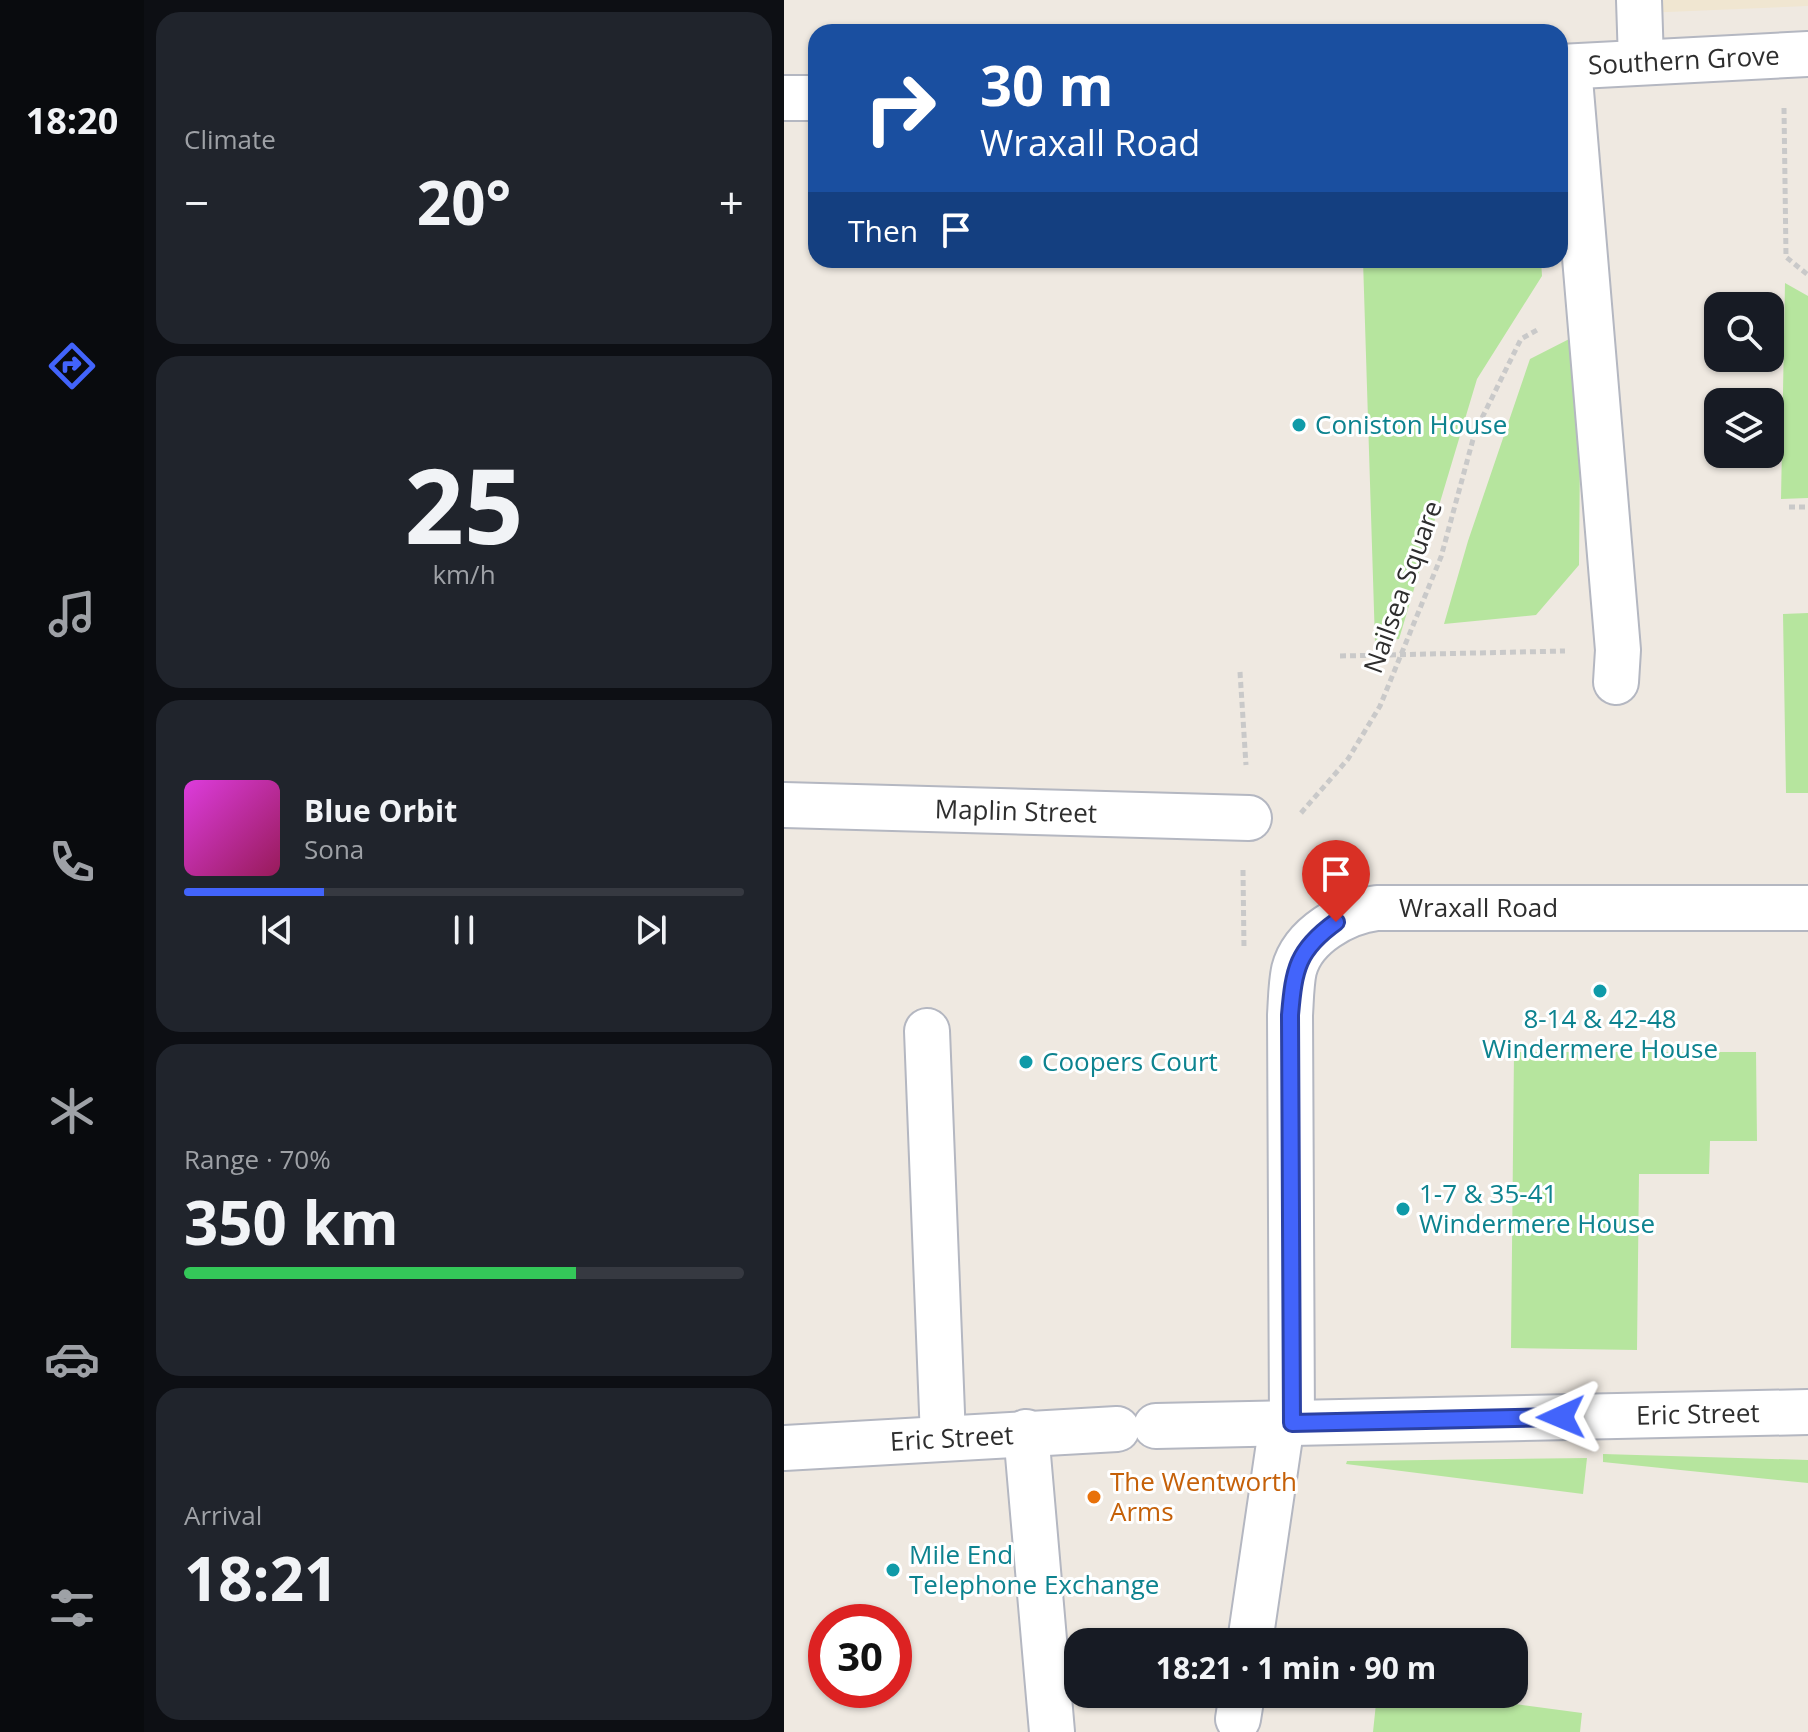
<!DOCTYPE html>
<html lang="en">
<head>
<meta charset="utf-8">
<style>
	:root { --surface:#171b24; --page:#20242c; --text:#f1f3f6; --muted:#9ea1a6; --line:#363941; --accent:#4264fb }
	body { margin:0; font-family:"Open Sans",sans-serif; background:var(--page); color:var(--text); height:100vh; display:flex; flex-direction:column; font-size:30px; white-space:nowrap }
	* { box-sizing:border-box; margin:0 }
	p { font-size:26px; color:var(--muted) }
	.icon { flex:none; width:44px; height:44px; fill:none; stroke:currentColor; stroke-width:2; stroke-linecap:round; stroke-linejoin:round }
	.map { position:relative; flex:1; overflow:hidden }
	.panel { display:flex; flex-direction:column; gap:12px; padding:12px; background:#0d0f14; width:640px }
	.panel>* { flex:none }
	.guide { position:absolute; left:24px; top:24px; width:760px; height:244px; border-radius:24px; box-shadow:0 2px 6px #0004; background:#1a4fa0; color:#fff; overflow:hidden }
	.buttons { position:absolute; left:920px; top:292px; display:grid; gap:16px }
	.buttons a { display:grid; place-items:center; width:80px; height:80px; border-radius:16px; background:var(--surface); box-shadow:0 2px 6px #0004; font-size:40px }
	.speed { position:absolute; left:24px; top:1604px; display:flex; gap:16px; font-size:40px; font-weight:700; text-align:center }
	.speed>* { display:grid; place-content:center; width:104px; height:104px; border-radius:50%; background:var(--surface); box-shadow:0 2px 6px #0004; line-height:1 }
	.speed .limit { border:12px solid #d22; background:#fff; color:#111 }
	.pin { position:absolute; display:grid; place-items:center; width:68px; height:68px; color:#fff; margin:-82px -34px; border-radius:50% 50% 50% 0; rotate:-45deg; box-shadow:0 0 8px #0007 }
	.pin .icon { rotate:45deg }
	.me { position:absolute; width:88px; margin:-44px; rotate:269deg; stroke-linejoin:round; filter:drop-shadow(0 0 6px #0008) }
	.turn { display:flex; align-items:center; gap:28px; height:168px; padding:0 40px; font-size:36px }
	.turn .icon { width:104px; height:104px; stroke-width:2.5 }
	.turn b { display:block; font-size:56px; line-height:68px }
	.then { display:flex; align-items:center; height:76px; padding:0 40px; background:#0003; gap:16px; font-size:30px }
	.big { font-size:60px; font-weight:700; line-height:1.1 }
	.panel .widget { flex:1; display:flex; flex-direction:column; justify-content:center; gap:12px; min-width:0; padding:0 28px; border-radius:24px; background:var(--page) }
	.panel .dial { align-items:center; gap:0 }
	.dial b { font-size:104px; line-height:1 }
	.song { display:flex; align-items:center; gap:24px }
	.cover { width:96px; height:96px; border-radius:12px; background:linear-gradient(135deg,hsl(300 70% 55%),hsl(330 70% 35%)) }
	.played { height:8px; border-radius:4px; background:linear-gradient(90deg,var(--accent) 25%,var(--line) 25%) }
	.keys { display:flex; justify-content:space-around; direction:ltr }
	.heat { display:flex; justify-content:space-between; align-items:center; font-size:44px; direction:ltr }
	.charge { height:12px; border-radius:6px; background:linear-gradient(90deg,#34c759 70%,var(--line) 0) }
	.trip { position:absolute; left:280px; top:1628px; width:464px; height:80px; border-radius:24px; background:var(--surface); box-shadow:0 2px 6px #0004; font-weight:700; line-height:80px; text-align:center }
	main { display:flex; flex:1; min-height:0 }
	.tabs { display:flex; flex-direction:column; width:144px; justify-content:space-around; align-items:center; background:#090b0e; color:var(--muted) }
	.tabs .icon { width:56px; height:56px }
	.tabs .selected { color:var(--accent) }
	.tabs b { font-size:36px; color:var(--text) }
	.map>svg:first-child { display:block }
	.education { fill:#f0e6d1 }
	.green { fill:#b6e59e }
	.lines { fill:none; stroke-linecap:round; stroke-linejoin:round }
	.minor-casing { stroke:#b4b7c1; stroke-width:48 }
	.path { stroke:#c9c9c9; stroke-width:5; stroke-dasharray:6 4; stroke-linecap:butt }
	.minor { stroke:#fff; stroke-width:44 }
	.route-casing { stroke:#2b41a3; stroke-width:20 }
	.route { stroke:#4264fb; stroke-width:14 }
	.culture-dot { fill:#0f9aa8; stroke:#fff; stroke-width:3 }
	.food-dot { fill:#e8710a; stroke:#fff; stroke-width:3 }
	.labels { text-anchor:middle; stroke-width:6; stroke-linejoin:round; paint-order:stroke }
	.street-label { font-size:26px; fill:#2e2e2e; stroke:#fff }
	.culture-label { font-size:26px; fill:#0d838f; stroke:#fff; text-anchor:start }
	.food-label { font-size:26px; fill:#c56008; stroke:#fff; text-anchor:start }
</style>
</head>
<body>
<main>
<nav class="tabs">
<b>18:20</b>
<svg class="icon selected" aria-label="directions" viewBox="0 0 24 24"><path d="M12 3l9 9-9 9-9-9zM9 14v-3h6M13 9l2 2-2 2"/></svg>
<svg class="icon" aria-label="music" viewBox="0 0 24 24"><path d="M9 18V5l10-2v13"/><circle cx="6" cy="18" r="3"/><circle cx="16" cy="16" r="3"/></svg>
<svg class="icon" aria-label="phone" viewBox="0 0 24 24"><path d="M5 4h4l2 5-3 2q2 4 5 5l2-3 5 2v4C11 20 4 13 5 4z"/></svg>
<svg class="icon" aria-label="climate" viewBox="0 0 24 24"><path d="M12 3v18M4 7l16 10M4 17L20 7"/></svg>
<svg class="icon" aria-label="car" viewBox="0 0 24 24"><path d="M5 17H2v-5l4-1 3-4h7l3 4 3 1v5h-3M9 17h6M6 11h13"/><circle cx="7" cy="17" r="2"/><circle cx="17" cy="17" r="2"/></svg>
<svg class="icon" aria-label="filters" viewBox="0 0 24 24"><path d="M4 7h16M4 17h16"/><circle cx="9" cy="7" r="2"/><circle cx="15" cy="17" r="2"/></svg>
</nav>
<section class="panel">
<div class="widget"><p>Climate</p>
<div class="heat"><a>−</a><b class="big">20°</b><a>+</a></div>
</div>
<div class="widget dial"><b>25</b><p>km/h</p></div>
<div class="widget">
<div class="song"><i class="cover"></i><div><b>Blue Orbit</b><p>Sona</p></div></div>
<div class="played"></div>
<div class="keys"><svg class="icon" aria-label="previous" viewBox="0 0 24 24"><path d="M18 5L8 12l10 7zM5 5v14"/></svg><svg class="icon" aria-label="pause" viewBox="0 0 24 24"><path d="M8 5v14M16 5v14"/></svg><svg class="icon" aria-label="next" viewBox="0 0 24 24"><path d="M6 5l10 7-10 7zM19 5v14"/></svg></div>
</div>
<div class="widget"><p>Range · 70%</p><b class="big">350 km</b><div class="charge"></div></div>
<div class="widget"><p>Arrival</p><b class="big">18:21</b></div>
</section>
<div class="map">
<svg width="1024" height="1732" viewBox="0 0 1024 1732">
	<rect width="100%" height="100%" fill="#efe9e1"/>
	<path class="education" d="M836,0h188v6l-188,8z"/>
	<path class="green" d="M579,260h178l1,16 -65,103 -78,260 -24,3z
		M1001,283l23,13v202l-27,1z
		M797,333l-2,232 -43,50 -92,9 24,-83 62,-182z
		M1024,613v180h-22l-3,-179z
		M730,1052h242l1,89h-47l-1,33h-70l-2,176 -126,-2z
		M819,1454l205,6v23l-205,-21z
		M803,1458l-4,36 -237,-30 1,-3z
		M593,1694h65l140,19 -2,19h-207z"/>
	<g class="lines">
		<defs>
			<g id="minor">
				<path d="M855,0l2,61"/>
				<path id="s1" d="M776,67l248,-13"/>
				<path d="M785,67l49,583 -2,32"/>
				<path d="M0,98h32"/>
				<path id="s2" d="M0,805l465,13"/>
				<path d="M143,1031l16,407"/>
				<path id="s3" d="M508,1423l-2,-408c1,-15 1,-31 4,-45 9,-35 51,-58 83,-62h431"/>
				<path id="s4" d="M372,1426l652,-14"/>
				<path d="M242,1432l26,300"/>
				<path id="s5" d="M0,1448l333,-19"/>
				<path d="M466,1642l32,-219"/>
				<path d="M454,1719l4,-25"/>
			</g>
		</defs>
		<use href="#minor" class="minor-casing"/>
		<path class="path" d="M1000,108l2,149 22,18
			M1005,507h19
			M556,656l225,-5
			M456,672l6,93
			M517,813l47,-54 32,-53 61,-149 34,-125 46,-93 16,-9
			M459,870l1,78"/>
		<use href="#minor" class="minor"/>
	</g>
	<g class="lines">
		<defs>
			<path id="route" d="M552,922c-39,28 -42,47 -46,93l2,408 269,-6"/>
		</defs>
		<use href="#route" class="route-casing"/>
		<use href="#route" class="route"/>
	</g>
	<g class="culture-dot">
		<circle cx="515" cy="425" r="8"/>
		<circle cx="816" cy="991" r="8"/>
		<circle cx="242" cy="1062" r="8"/>
		<circle cx="619" cy="1209" r="8"/>
		<circle cx="109" cy="1570" r="8"/>
	</g>
	<circle class="food-dot" cx="310" cy="1497" r="8"/>
	<g class="labels">
		<g class="street-label">
			<text dy="9" stroke="none"><textPath href="#s1" startOffset="124">Southern Grove</textPath></text>
			<text transform="translate(619 587) rotate(-70)" y="9">Nailsea Square</text>
			<text dy="9" stroke="none"><textPath href="#s2" startOffset="232">Maplin Street</textPath></text>
			<text dy="9" stroke="none"><textPath href="#s3" startOffset="664">Wraxall Road</textPath></text>
			<text dy="9" stroke="none"><textPath href="#s4" startOffset="542">Eric Street</textPath></text>
			<text dy="9" stroke="none"><textPath href="#s5" startOffset="168">Eric Street</textPath></text>
		</g>
		<g class="culture-label">
			<text x="531" y="434">Coniston House</text>
			<text x="816" y="1028" text-anchor="middle">8-14 &amp; 42-48<tspan x="816" dy="30">Windermere House</tspan></text>
			<text x="258" y="1071">Coopers Court</text>
			<text x="635" y="1203">1-7 &amp; 35-41<tspan x="635" dy="30">Windermere House</tspan></text>
			<text x="125" y="1564">Mile End<tspan x="125" dy="30">Telephone Exchange</tspan></text>
		</g>
		<g class="food-label">
			<text x="326" y="1491">The Wentworth<tspan x="326" dy="30">Arms</tspan></text>
		</g>
	</g>
</svg>
<div class="buttons">
<a><svg class="icon" aria-label="search" viewBox="0 0 24 24"><circle cx="10" cy="10" r="6"/><path d="M15 15l6 6"/></svg></a>
<a><svg class="icon" aria-label="layers" viewBox="0 0 24 24"><path d="M12 4l9 5-9 5-9-5zM3 14l9 5 9-5"/></svg></a>
</div>
<div class="speed"><div class="limit">30</div></div>
<div class="pin" style="left:552px;top:922px;background:#d93025"><svg class="icon" aria-label="arrive" viewBox="0 0 24 24"><path d="M6 21V4h12l-3 4 3 4H6"/></svg></div>
<svg class="me" style="left:777px;top:1417px" viewBox="-20 -20 40 40"><path d="M0-17L14 15 0 8-14 15z" fill="#4264fb" stroke="#fff" stroke-width="4"/></svg>
<div class="trip">18:21 · 1 min · 90 m</div>
<div class="guide">
<div class="turn"><svg class="icon" aria-label="right" viewBox="0 0 24 24"><path d="M7 20v-9h11M14 6l5 5-5 5"/></svg><div><b>30 m</b>Wraxall Road</div></div>
<div class="then">Then<svg class="icon" aria-label="arrive" viewBox="0 0 24 24"><path d="M6 21V4h12l-3 4 3 4H6"/></svg></div>
</div>
</div>
</main>
</body>
</html>
